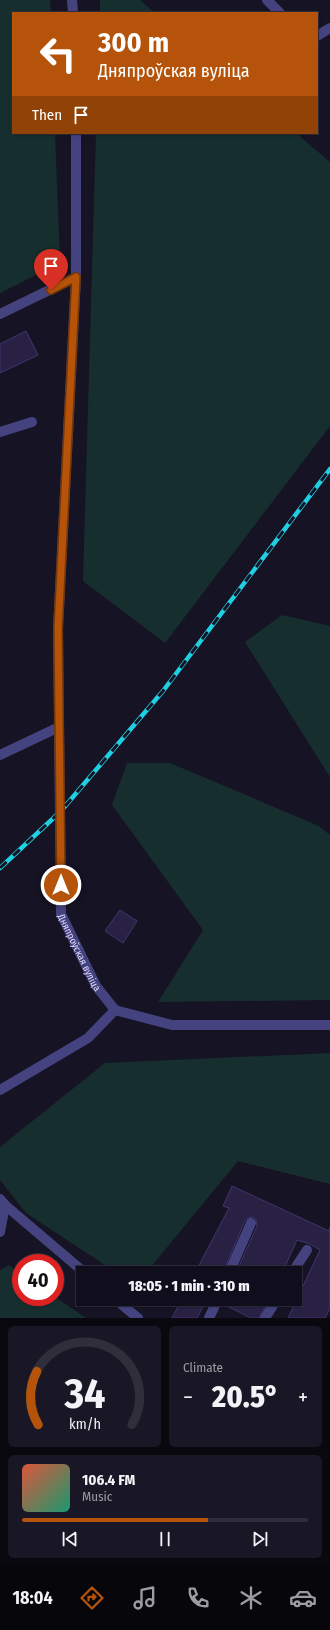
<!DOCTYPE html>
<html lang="en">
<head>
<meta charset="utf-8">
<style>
	:root { --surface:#100e1c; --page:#191725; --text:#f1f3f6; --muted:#9c9ca3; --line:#302e3b; --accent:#b45309 }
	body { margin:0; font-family:"Fira Sans Condensed",sans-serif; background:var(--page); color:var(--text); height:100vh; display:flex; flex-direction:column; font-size:15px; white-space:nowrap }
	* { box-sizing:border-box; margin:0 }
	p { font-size:13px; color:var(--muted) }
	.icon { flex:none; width:22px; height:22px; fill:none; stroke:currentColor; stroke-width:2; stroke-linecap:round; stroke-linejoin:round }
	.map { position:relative; height:1318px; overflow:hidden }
	.panel { display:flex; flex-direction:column; gap:8px; padding:8px; background:#09080f; flex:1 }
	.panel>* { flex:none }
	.banner { position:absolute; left:12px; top:12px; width:306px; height:122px; border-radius:0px; box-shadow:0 1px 3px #0004,0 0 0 1px var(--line); background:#b45309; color:#fff; overflow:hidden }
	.speed { position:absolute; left:12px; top:1254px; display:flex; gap:8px; font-size:20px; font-weight:700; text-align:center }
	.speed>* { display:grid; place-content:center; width:52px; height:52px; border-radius:50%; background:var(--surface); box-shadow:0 1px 3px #0004,0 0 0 1px var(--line); line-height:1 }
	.speed .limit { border:6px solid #d22; background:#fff; color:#111 }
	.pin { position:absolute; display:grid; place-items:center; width:34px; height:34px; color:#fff; margin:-41px -17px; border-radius:50% 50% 50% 0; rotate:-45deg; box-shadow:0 0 4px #0007 }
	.pin .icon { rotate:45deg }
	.me { position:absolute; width:44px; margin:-22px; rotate:0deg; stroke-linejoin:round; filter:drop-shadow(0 0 3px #0008) }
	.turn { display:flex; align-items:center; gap:14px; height:84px; padding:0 20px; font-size:18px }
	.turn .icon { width:52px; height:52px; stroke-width:2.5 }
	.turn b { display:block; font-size:28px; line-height:34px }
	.then { display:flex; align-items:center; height:38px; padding:0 20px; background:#0003; gap:8px; font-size:15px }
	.big { font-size:30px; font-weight:800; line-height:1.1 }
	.panel .tile { flex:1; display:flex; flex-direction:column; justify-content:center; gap:6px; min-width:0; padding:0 14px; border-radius:6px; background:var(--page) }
	.panel .dial { align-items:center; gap:0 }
	.dial svg { height:104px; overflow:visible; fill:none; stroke:var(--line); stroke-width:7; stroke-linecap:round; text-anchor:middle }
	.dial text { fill:var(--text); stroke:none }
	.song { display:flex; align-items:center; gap:12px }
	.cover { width:48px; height:48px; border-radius:6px; background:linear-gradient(135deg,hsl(10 70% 55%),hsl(160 70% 35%)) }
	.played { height:4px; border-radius:2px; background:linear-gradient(90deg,var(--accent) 65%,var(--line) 65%) }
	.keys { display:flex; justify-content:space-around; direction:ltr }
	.heat { display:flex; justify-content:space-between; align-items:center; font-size:22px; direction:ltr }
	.panel .tiles { flex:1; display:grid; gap:8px; grid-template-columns:1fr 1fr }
	.tile:last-child { grid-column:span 2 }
	.trip { position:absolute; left:76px; top:1266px; width:226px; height:40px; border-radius:0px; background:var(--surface); box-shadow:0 1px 3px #0004,0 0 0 1px var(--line); font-weight:800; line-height:40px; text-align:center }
	.dock { display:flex; height:64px; justify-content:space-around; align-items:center; background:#06060b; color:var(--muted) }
	.dock .icon { width:28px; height:28px }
	.dock .selected { color:var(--accent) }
	.dock b { font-size:18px; color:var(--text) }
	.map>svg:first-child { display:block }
	.green { fill:#162f2e }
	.building { fill:#282144; stroke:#41366d }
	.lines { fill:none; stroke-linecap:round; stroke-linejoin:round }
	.minor { stroke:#45437f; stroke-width:10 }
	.rail-casing { stroke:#1fd0e3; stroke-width:4.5 }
	.rail { stroke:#161325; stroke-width:3; stroke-dasharray:9; stroke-linecap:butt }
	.route-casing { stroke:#753606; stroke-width:10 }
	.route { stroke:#b45309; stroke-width:7 }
	.labels { text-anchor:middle; stroke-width:4; stroke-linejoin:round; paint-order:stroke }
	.street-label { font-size:10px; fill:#dfdcfb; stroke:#161325 }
</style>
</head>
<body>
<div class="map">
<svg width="330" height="1318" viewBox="0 0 330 1318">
	<rect width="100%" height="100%" fill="#161325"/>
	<path class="green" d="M0,0h50l1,13h-38v120h42l5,130 -60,30z
		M100,0h40l15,13h-55z
		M96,133h200l34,29v264l-165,217 -82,-62z
		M282,615l48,11v151l-85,-135z
		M127,763h43l149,63 11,9v165l-172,2 45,-72 -91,-125z
		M330,1053v131l-92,-23 -92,112h-29l-91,-60 -26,-33v-33l105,-84z
		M9,1265l12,9v23h34l31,21h-86v-48z"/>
	<path class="building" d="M26,331l12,24 -38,18v-29z
		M120,910l17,11 -14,22 -18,-12z
		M232,1186l97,45 1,-4v81l-5,10h-37l32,-68 -10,-6 -13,-4 -15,33h-46l21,-47 -1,-6 -3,-3 -5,1 -3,2 -22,53h-28l34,-65 -6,-2z
		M182,1299h25l-10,19h-25z
		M224,1299h45l-10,19h-8l-28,-14z"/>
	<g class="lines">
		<g class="minor">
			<path d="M72,0l1,13"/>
			<path d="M267,0l13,13"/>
			<path d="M317,36l13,-8"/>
			<path id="s1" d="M76,133v144l-18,352 3,285 35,72 19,24 57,15h158"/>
			<path d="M0,314l76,-37"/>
			<path d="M0,432l32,-10"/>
			<path d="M0,755l59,-28"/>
			<path d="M0,1090l88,-52 27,-28"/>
			<path d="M0,1199l5,6 -5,27"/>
			<path d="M5,1205l80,68"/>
			<path d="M229,1273l22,-50"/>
			<path d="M292,1273l15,-23"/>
			<path d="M115,1299l23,19"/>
			<path d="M209,1318l9,-19"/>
			<path d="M265,1318l12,-19"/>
		</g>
		<defs>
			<path id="rail" d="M0,868l61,-57 102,-120 167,-222"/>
		</defs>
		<use href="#rail" class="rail-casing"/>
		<use href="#rail" class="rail"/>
	</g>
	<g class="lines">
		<defs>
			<path id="route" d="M51,290l25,-13 -18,352 3,256"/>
		</defs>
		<use href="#route" class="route-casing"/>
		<use href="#route" class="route"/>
	</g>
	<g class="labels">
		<g class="street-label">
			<text dy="4" stroke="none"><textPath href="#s1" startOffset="824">Дняпроўская вуліца</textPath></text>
		</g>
	</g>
</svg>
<div class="speed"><div class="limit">40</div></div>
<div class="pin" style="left:51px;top:290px;background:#d93025"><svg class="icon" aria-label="arrive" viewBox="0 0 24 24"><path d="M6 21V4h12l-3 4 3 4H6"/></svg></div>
<svg class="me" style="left:61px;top:885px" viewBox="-20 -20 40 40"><circle r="17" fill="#b45309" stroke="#fff" stroke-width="3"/><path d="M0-11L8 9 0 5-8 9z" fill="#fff"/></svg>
<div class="trip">18:05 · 1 min · 310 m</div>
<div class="banner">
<div class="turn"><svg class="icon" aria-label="left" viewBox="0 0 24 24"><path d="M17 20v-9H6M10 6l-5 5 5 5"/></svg><div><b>300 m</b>Дняпроўская вуліца</div></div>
<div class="then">Then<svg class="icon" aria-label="arrive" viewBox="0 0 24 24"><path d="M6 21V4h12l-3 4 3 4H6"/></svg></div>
</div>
</div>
<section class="panel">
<div class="tiles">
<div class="tile dial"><svg viewBox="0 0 100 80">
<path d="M14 69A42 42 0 1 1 86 69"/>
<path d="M14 69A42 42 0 0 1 13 28" stroke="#b45309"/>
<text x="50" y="56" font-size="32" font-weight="700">34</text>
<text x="50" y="72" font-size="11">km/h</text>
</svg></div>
<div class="tile"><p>Climate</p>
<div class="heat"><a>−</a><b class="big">20.5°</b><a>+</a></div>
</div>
<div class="tile">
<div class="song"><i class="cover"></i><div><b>106.4 FM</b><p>Music</p></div></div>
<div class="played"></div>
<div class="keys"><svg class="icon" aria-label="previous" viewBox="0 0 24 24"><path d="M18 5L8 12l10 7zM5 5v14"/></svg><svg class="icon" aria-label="pause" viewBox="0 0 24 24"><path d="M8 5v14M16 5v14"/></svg><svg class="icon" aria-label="next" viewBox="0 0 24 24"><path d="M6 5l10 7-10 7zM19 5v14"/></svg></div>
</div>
</div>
</section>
<nav class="dock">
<b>18:04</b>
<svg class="icon selected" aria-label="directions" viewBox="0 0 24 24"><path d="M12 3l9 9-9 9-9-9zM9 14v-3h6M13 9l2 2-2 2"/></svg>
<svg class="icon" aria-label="music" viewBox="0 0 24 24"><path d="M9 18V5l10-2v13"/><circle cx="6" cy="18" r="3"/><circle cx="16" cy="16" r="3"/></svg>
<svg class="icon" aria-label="phone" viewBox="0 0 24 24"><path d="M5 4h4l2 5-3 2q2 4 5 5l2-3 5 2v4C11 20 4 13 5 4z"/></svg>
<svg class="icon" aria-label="climate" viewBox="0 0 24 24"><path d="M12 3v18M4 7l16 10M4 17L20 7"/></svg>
<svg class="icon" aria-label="car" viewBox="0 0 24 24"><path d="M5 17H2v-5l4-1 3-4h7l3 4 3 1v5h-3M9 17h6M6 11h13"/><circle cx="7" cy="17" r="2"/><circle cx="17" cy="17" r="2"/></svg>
</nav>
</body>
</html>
